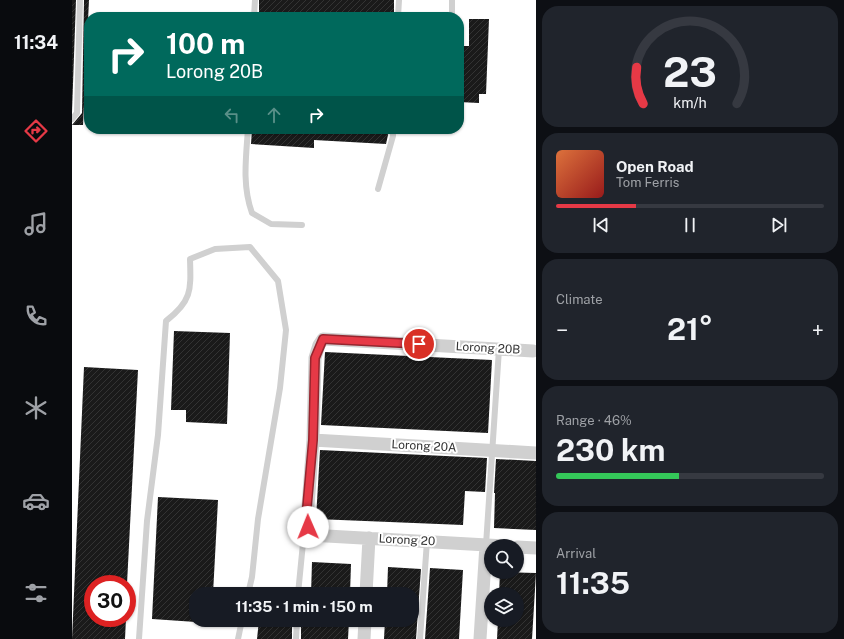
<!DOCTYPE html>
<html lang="en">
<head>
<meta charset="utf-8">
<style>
	:root { --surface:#171b24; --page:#20242c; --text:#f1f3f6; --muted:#9ea1a6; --line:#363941; --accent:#e63946 }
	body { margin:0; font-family:"Public Sans",sans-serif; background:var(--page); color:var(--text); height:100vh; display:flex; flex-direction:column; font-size:15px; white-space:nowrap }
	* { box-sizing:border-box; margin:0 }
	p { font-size:13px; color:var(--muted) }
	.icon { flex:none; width:22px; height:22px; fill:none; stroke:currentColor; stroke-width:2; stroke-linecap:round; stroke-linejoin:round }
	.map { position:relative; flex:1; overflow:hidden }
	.details { display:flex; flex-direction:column; gap:6px; padding:6px; background:#0d0f14; width:308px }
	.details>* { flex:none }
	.guide { position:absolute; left:12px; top:12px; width:380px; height:122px; border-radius:16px; box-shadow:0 1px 3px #0004; background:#00695c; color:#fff; overflow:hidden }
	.fabs { position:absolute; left:412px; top:539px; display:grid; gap:8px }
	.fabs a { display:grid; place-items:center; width:40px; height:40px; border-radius:50%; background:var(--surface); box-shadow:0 1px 3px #0004; font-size:20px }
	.speed { position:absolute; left:12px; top:575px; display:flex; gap:8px; font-size:20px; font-weight:700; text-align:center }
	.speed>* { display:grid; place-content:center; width:52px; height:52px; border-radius:50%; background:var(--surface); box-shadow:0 1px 3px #0004; line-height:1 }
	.speed .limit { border:6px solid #d22; background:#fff; color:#111 }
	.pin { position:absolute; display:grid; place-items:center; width:34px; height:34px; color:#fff; margin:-17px; border:2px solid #fff; border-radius:50%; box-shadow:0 1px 4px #0007 }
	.me { position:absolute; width:44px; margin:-22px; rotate:359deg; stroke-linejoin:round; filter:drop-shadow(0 0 3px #0008) }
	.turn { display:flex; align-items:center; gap:14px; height:84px; padding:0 16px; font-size:18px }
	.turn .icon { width:52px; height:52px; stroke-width:2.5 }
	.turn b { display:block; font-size:28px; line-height:34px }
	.lanes { display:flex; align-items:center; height:38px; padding:0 16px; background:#0003; justify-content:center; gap:20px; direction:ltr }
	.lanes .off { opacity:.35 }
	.big { font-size:30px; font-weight:700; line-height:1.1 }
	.details .card { flex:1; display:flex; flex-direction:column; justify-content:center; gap:6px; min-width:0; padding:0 14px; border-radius:16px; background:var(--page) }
	.details .dial { align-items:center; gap:0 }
	.dial svg { height:104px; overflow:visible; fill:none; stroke:var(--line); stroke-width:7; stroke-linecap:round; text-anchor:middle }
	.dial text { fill:var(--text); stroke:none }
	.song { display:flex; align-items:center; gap:12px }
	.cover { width:48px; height:48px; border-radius:6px; background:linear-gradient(135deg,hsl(20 70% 55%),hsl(0 70% 35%)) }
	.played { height:4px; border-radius:2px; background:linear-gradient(90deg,var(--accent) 30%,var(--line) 30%) }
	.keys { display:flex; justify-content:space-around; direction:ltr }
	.heat { display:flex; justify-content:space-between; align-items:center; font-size:22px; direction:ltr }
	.charge { height:6px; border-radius:3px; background:linear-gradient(90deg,#34c759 46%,var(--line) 0) }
	.trip { position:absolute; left:117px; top:587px; width:230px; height:40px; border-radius:16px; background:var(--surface); box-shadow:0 1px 3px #0004; font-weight:700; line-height:40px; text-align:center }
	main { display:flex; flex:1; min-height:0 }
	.menu { display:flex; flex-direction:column; width:72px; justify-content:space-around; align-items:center; background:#090b0e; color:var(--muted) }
	.menu .icon { width:28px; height:28px }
	.menu .on { color:var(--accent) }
	.menu b { font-size:18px; color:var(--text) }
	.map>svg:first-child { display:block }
	.building { fill:url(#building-hatch) }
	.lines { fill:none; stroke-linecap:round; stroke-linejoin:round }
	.service { stroke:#d0d0d0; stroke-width:6 }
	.minor { stroke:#d0d0d0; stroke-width:13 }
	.route-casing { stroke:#96252e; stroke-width:10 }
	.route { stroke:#e63946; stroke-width:7 }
	.labels { text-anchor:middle; stroke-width:4; stroke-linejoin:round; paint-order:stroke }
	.street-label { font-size:12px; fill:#333; stroke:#fff }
</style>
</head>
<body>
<main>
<nav class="menu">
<b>11:34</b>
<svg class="icon on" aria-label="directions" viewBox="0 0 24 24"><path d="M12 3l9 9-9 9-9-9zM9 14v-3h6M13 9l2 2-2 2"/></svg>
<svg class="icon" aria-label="music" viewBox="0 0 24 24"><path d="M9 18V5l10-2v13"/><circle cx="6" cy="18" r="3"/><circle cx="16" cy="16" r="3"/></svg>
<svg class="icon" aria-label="phone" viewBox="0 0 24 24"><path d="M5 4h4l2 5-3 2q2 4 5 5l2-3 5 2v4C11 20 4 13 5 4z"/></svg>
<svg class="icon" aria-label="climate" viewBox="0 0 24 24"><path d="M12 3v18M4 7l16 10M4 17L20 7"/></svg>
<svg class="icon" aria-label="car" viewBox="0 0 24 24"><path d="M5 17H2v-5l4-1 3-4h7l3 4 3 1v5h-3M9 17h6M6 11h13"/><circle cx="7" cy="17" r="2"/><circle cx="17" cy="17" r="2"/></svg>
<svg class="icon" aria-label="filters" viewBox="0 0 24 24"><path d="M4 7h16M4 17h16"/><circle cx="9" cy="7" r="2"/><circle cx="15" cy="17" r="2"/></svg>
</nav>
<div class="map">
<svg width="464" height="639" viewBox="0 0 464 639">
	<defs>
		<pattern id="building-hatch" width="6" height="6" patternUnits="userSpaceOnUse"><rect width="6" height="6" fill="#1a1a1a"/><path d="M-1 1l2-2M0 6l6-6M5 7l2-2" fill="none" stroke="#333"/></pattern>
	</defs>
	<rect width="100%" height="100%" fill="#fff"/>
	<path class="building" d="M0,0h4l-4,112z
		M12,0h5l-6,125h-11l10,-12z
		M187,0h135v17h-135z
		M397,19h20l-3,75h-7v9l-20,-1v-56h10z
		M180,129h136v6l-2,9 -72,-4v8l-63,-4z
		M102,331l56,2 -3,91 -41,-2v-12h-15z
		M253,352l167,8 -4,73 -167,-8z
		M12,367l54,3 -11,214h-34v34h33l-1,21h-53z
		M248,450l167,8 -2,34 -20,-1 -2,34 -147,-6z
		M424,459l40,2v69l-42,-2 1,-35h-1z
		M86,497l60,3 -5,94h-17v28l-44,-3z
		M240,562l39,2 -1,30h-39z
		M316,567l33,2 -5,70h-32l1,-19h27v-26h-25z
		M358,568l33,2 -4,69h-34z
		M428,572l36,1 -4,66h-35l1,-19h19v-26h-18z
		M187,620h33v19h-35z
		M229,620h48l-1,19h-47z"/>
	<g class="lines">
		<path class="service" d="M380,0v17
			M182,17l1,-17
			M326,17l1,-17
			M0,119l5,-6 3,-113
			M176,129c-2,28 -6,57 4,84l19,11 31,1
			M306,189l15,-53v-7
			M414,545l13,-196
			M226,594l5,-51 6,-8
			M67,639l8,-118 11,-86 8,-114c26,-20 25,-31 24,-62l25,-10 35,-2 28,34 8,49 -6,58 -22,131 -6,58 -4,17
			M166,639l4,-19
			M224,639l1,-19
			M348,639l7,-98"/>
		<path class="minor" d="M241,440l223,13
			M433,546l-196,-11 -2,-16 6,-79 2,-82 4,-13 4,-6 210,12
			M445,547l19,1
			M294,594l3,-56
			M292,639l1,-19
			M408,639l6,-94"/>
	</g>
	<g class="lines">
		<defs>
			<path id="route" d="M236,527l-2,-9 7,-78 2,-82 8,-19 96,5"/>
		</defs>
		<use href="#route" class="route-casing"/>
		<use href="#route" class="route"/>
	</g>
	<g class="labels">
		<g class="street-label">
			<text transform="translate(416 348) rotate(3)" y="4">Lorong 20B</text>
			<text transform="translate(352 446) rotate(3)" y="4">Lorong 20A</text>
			<text transform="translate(335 540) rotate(3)" y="4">Lorong 20</text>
		</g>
	</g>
</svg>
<div class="fabs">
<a><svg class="icon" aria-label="search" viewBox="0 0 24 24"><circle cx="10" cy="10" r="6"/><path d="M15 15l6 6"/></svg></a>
<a><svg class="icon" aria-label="layers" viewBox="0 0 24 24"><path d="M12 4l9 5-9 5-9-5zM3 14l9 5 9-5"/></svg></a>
</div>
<div class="speed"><div class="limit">30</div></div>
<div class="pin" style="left:347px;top:344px;background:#d93025"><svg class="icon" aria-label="arrive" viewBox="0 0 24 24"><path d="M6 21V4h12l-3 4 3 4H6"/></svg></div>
<svg class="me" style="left:236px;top:527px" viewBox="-20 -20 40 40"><circle r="19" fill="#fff"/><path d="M0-13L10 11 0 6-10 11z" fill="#e63946"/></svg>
<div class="trip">11:35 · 1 min · 150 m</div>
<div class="guide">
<div class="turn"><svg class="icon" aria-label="right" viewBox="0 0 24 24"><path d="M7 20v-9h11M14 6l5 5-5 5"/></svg><div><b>100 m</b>Lorong 20B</div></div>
<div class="lanes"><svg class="icon off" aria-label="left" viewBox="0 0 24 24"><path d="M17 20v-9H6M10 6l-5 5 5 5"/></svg><svg class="icon off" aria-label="ahead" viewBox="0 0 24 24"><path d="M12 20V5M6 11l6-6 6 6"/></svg><svg class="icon" aria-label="right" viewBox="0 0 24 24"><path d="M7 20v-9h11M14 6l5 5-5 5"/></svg></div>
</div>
</div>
<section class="details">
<div class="card dial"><svg viewBox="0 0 100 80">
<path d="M14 69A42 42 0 1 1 86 69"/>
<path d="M14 69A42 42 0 0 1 9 41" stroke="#e63946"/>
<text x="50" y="56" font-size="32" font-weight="700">23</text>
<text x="50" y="72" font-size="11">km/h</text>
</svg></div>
<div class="card">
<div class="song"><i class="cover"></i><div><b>Open Road</b><p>Tom Ferris</p></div></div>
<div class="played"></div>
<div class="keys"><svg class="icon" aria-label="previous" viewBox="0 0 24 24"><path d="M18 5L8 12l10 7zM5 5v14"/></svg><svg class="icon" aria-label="pause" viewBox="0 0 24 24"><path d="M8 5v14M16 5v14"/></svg><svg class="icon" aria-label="next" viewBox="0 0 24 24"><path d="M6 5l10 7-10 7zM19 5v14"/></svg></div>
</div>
<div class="card"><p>Climate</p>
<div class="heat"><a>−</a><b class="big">21°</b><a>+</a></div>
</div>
<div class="card"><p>Range · 46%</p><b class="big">230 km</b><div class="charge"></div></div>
<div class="card"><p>Arrival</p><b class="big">11:35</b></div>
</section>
</main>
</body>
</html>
